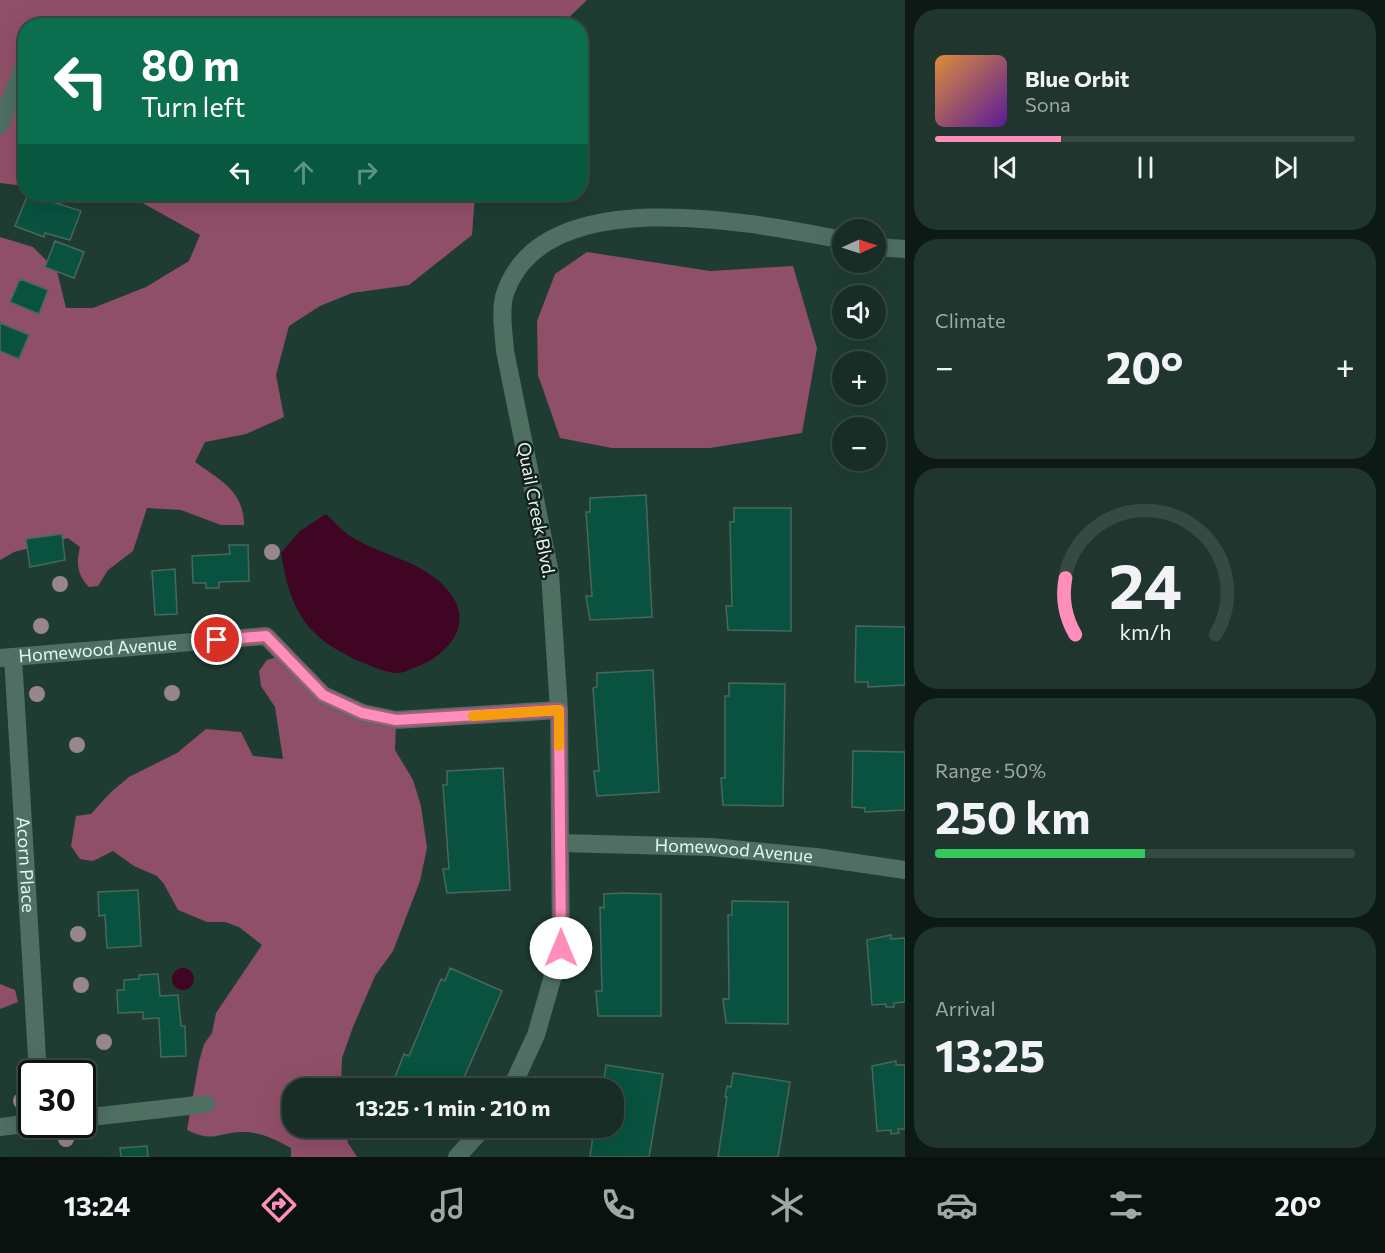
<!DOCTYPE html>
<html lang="en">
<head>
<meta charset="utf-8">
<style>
	:root { --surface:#172d26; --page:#20352e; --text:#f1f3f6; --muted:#9ea8a7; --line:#364943; --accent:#ff8eba }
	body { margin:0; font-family:Commissioner,sans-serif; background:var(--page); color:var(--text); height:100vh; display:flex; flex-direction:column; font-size:22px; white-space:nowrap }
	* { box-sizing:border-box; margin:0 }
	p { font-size:20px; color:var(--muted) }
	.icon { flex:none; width:33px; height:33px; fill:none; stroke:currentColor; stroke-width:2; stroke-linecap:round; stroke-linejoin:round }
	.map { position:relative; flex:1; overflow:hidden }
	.drawer { display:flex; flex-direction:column; gap:9px; padding:9px; background:#0d1915; width:480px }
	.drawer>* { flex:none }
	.guide { position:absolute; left:18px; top:18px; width:570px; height:183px; border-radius:24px; box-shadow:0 6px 24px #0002,0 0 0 2px var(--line); background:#0b6e4f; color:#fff; overflow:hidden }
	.needle { width:39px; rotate:87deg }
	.fabs { position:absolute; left:832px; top:219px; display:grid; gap:12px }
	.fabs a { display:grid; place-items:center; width:54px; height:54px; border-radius:50%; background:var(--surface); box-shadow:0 6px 24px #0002,0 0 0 2px var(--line); font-size:30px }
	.speed { position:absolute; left:18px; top:1060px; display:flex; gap:12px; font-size:30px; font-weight:700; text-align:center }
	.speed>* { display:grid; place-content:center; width:78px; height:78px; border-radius:50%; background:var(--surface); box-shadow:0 6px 24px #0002,0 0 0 2px var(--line); line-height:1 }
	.speed .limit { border:3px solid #111; border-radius:9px; background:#fff; color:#111 }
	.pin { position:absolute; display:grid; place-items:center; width:51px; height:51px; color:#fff; margin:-26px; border:3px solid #fff; border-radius:50%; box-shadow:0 2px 6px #0007 }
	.me { position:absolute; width:66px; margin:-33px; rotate:0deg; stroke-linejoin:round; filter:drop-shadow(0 0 4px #0008) }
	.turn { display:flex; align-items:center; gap:21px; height:126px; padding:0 24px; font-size:27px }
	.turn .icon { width:78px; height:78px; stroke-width:2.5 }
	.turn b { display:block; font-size:42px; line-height:51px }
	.lanes { display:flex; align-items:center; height:57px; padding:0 24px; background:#0003; justify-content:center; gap:30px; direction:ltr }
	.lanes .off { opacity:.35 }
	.big { font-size:45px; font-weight:700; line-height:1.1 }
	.drawer .tile { flex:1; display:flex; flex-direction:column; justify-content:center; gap:9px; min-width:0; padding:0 21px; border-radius:24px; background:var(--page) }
	.drawer .dial { align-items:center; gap:0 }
	.dial svg { height:156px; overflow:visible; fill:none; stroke:var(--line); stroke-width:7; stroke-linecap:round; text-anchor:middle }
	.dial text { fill:var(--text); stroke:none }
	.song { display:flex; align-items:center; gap:18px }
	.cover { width:72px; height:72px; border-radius:9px; background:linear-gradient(135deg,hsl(30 70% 55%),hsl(270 70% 35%)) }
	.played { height:6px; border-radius:3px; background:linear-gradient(90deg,var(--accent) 30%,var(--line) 30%) }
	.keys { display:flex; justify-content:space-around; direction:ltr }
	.heat { display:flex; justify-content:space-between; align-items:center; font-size:33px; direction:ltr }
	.charge { height:9px; border-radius:4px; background:linear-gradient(90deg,#34c759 50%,var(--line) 0) }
	.trip { position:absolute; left:282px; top:1078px; width:342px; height:60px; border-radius:24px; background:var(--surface); box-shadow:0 6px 24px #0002,0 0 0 2px var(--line); font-weight:700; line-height:60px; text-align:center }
	.dock { display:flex; height:96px; justify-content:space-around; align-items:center; background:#09120f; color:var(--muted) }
	.dock .icon { width:42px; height:42px }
	.dock .current { color:var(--accent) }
	.dock b { font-size:27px; color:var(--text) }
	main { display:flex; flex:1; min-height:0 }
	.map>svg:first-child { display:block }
	.forest { fill:#904f68 }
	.water { fill:#400523 }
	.building { fill:#095240; stroke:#49675c; stroke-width:1.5 }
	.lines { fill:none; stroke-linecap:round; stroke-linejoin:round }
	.street { stroke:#4f6f63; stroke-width:18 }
	.tree { fill:#99858c }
	.route-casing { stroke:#a65c79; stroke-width:15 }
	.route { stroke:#ff8eba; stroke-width:10 }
	.slow { stroke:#f59e0b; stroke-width:10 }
	.labels { text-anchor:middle; stroke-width:5; stroke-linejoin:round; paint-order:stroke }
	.street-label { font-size:18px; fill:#e5f6ef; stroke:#14201c }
</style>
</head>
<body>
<main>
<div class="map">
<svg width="905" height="1157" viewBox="0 0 905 1157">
	<rect width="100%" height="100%" fill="#1f3c33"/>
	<path class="forest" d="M0,0h587l-27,26h-534l-1,160 -25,-3z
		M102,194h373l-3,41 -63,50 -57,8 -32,13 -31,20 -13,49 8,42 -38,17 -41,8 -10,20c25,18 49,29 49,63h-23l-40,-15 -34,-2 -14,43 -25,19 -10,16 -9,1c-12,-12 -13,-24 -9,-40l-12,-9 -54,14 -14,8v-323l33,10 24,24 9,37h27l53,-21 43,-26 11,-26 -70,-39z
		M587,252l123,19 83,-5 24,82 -15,85 -92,15h-98l-52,-10 -22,-63 -1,-54 18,-47z
		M284,655l39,40 73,25 -1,30 18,30 8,26 6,42 -7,33 -27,70 -18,25 -22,51 -11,31 -1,31h-49v39h53l3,15 9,14h-66v-9c-16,-9 -30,-16 -49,-16 -27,1 -27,11 -55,-2l12,-68 5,-18 8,-11 4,-20 46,-68 -23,-18 -14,-5h-18l-29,-12 -14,-26 -7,-8 -23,-10 -21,-15 -20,10 -13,-2 -9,-13 5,-30 15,-2 20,-22 18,-15 48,-24 29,-24 35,3 12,24 30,3 -8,-52 -14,-21 -2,-15 8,-11z
		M0,984l15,6 3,12 -18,7z"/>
	<path class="water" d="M326,514c8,7 15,16 24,22 32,21 83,26 104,63 18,31 -11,58 -38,68 -5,2 -12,6 -18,6 -12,0 -27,-7 -39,-12 -54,-24 -69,-52 -78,-108l19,-22z
		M172 979a11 11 0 1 1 22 0a11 11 0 1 1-22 0Z"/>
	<path class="building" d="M28,194l53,17 -11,29 -25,-7 -1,4 -29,-11z
		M55,241l29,11 -10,26 -29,-11z
		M20,279l28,11 -9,24 -29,-12z
		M0,323l29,12 -10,24 -19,-8z
		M646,495l6,122 -62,3 -4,-24h6l-6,-84h4v-14z
		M734,508h57v123l-63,-1 -2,-24h6l-2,-84h4z
		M62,534l3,26 -35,7 -4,-28z
		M229,545h19l1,36 -30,1v6h-13v-5h-13l-1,-27 38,-2z
		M175,569l2,45 -22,1 -3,-44z
		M856,626l49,1v58l-37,2v-5h-13z
		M653,670l6,122 -62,4 -3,-25h5l-6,-83 4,-1v-14z
		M729,683l56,1 -2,122 -60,-1 -2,-27h4v-82h4z
		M853,751l52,1v58l-40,2v-4l-13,-1z
		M503,768l7,122 -63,3 -4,-24h6l-6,-84h4v-14z
		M138,890l3,56 -34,2 -2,-33 -6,1 -1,-24z
		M625,893l36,1v122h-63l-2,-25h6l-2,-84 4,1v-14z
		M732,901l56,1v122l-62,-1 -3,-24h6l-1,-84h4z
		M891,935v4l14,-1v64l-11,1v4h-8v-3l-14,1 -5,-65z
		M450,968l52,23 -43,98h-37l-27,-12 9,-23 5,2 32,-77 4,2z
		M158,974l2,22 18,-1 3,31h4l1,30 -25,1 -2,-39 -16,1v-7l-25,1 -1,-23h7v-10l15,-1v-4z
		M896,1061v4h9v64h-7l1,4 -8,1v-4l-14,1 -5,-65z
		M606,1065l57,9 -14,83h-59l4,-29h20v-39h-16l2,-11 4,1z
		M733,1073l57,9 -12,75h-60l9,-60h-2l2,-11 4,1z
		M147,1146l1,11h-27l-1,-9z"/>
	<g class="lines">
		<g class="street">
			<path d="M0,125l26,-64"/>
			<path d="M876,247l29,2"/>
			<path id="s1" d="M13,657l25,417"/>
			<path id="s2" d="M0,658l266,-22 57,59 39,18 34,7 163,-10"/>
			<path id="s3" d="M560,843l151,4 105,10 89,13"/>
			<path d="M511,1089l25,-54 25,-87 -1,-105 -1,-133 -9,-137 -45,-222c-1,-17 -5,-37 -1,-54 35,-119 252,-74 339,-57"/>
			<path d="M82,1118l124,-14"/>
			<path d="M0,1127l32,-4"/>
			<path d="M457,1157l26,-29"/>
		</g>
	</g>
	<g class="tree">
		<circle cx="272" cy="552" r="8"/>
		<circle cx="60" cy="584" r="8"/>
		<circle cx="41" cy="626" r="8"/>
		<circle cx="172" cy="693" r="8"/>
		<circle cx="37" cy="694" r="8"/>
		<circle cx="77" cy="745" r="8"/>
		<circle cx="78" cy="934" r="8"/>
		<circle cx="81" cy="985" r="8"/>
		<circle cx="104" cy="1042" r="8"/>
		<circle cx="21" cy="1101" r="8"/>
		<circle cx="66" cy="1139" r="8"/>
	</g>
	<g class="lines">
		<defs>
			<path id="route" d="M217,640l49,-4 57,59 39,18 34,7 163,-10 2,238"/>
		</defs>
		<use href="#route" class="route-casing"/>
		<use href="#route" class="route"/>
		<path class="slow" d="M473,716l86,-6v36"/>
	</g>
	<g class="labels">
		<g class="street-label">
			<text transform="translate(536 510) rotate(79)" y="6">Quail Creek Blvd.</text>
			<text dy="6" stroke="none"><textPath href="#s2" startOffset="98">Homewood Avenue</textPath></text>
			<text dy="6" stroke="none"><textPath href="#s3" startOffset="174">Homewood Avenue</textPath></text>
			<text dy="6" stroke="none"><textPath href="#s1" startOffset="208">Acorn Place</textPath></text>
		</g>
	</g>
</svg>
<div class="fabs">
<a><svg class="needle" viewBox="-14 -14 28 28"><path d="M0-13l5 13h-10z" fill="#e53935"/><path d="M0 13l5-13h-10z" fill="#9ea8a7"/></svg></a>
<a><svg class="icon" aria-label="sound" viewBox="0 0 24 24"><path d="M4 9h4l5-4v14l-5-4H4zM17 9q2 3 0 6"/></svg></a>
<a>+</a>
<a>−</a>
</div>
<div class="speed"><div class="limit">30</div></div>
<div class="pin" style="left:217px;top:640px;background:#d93025"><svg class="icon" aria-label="arrive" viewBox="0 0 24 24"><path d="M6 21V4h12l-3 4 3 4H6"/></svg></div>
<svg class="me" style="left:561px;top:948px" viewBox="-20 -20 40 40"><circle r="19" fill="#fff"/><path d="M0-13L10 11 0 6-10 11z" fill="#ff8eba"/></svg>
<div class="trip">13:25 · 1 min · 210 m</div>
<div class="guide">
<div class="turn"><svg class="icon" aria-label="left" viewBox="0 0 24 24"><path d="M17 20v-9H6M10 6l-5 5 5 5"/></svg><div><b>80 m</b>Turn left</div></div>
<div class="lanes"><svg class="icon" aria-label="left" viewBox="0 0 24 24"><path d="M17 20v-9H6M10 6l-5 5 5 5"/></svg><svg class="icon off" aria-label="ahead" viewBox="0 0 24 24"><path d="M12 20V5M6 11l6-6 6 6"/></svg><svg class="icon off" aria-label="right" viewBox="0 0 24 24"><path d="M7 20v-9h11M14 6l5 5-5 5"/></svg></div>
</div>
</div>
<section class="drawer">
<div class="tile">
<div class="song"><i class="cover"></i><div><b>Blue Orbit</b><p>Sona</p></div></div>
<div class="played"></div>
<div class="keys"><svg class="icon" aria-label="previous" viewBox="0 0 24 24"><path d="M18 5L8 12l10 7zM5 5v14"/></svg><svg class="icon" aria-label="pause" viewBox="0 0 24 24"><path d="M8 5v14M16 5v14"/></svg><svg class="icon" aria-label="next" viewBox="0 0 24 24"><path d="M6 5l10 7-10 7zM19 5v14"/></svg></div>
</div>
<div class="tile"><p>Climate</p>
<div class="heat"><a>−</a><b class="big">20°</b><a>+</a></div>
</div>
<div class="tile dial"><svg viewBox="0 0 100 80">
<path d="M14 69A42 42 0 1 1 86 69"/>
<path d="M14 69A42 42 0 0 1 9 40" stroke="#ff8eba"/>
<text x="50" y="56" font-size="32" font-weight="700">24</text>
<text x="50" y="72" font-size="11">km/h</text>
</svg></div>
<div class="tile"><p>Range · 50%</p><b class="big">250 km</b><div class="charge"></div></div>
<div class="tile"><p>Arrival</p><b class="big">13:25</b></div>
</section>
</main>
<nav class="dock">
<b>13:24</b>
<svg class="icon current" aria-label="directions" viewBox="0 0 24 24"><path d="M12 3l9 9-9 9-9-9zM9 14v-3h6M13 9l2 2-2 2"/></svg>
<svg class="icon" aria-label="music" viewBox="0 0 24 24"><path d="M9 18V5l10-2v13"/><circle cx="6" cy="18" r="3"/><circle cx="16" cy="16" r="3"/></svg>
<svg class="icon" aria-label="phone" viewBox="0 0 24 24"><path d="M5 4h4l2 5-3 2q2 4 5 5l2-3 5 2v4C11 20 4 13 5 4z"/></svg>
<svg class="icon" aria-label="climate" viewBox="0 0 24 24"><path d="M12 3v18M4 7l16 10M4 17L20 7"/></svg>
<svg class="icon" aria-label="car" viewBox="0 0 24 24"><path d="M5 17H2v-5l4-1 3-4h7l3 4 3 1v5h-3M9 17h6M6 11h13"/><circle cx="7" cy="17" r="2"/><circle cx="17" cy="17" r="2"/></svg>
<svg class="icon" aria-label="filters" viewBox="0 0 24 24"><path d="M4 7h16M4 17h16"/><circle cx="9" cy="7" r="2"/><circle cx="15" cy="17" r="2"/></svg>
<b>20°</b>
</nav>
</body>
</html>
